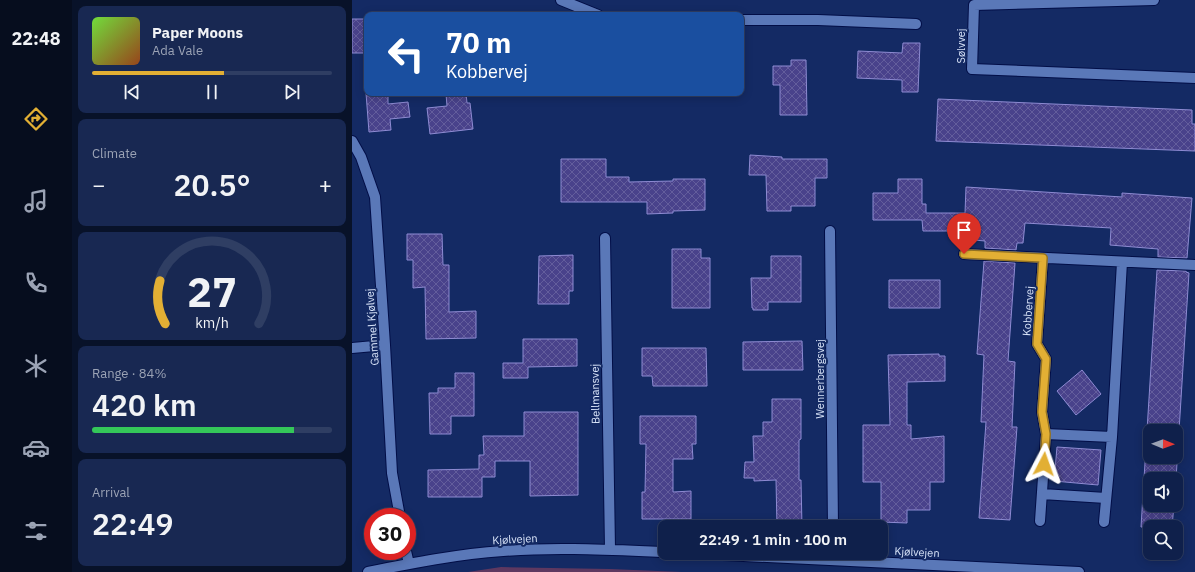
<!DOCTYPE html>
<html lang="en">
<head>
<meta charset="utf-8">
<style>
	:root { --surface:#0f204b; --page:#182852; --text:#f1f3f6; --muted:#9ba3b5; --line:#2f3e63; --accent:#e2af34 }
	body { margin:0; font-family:"IBM Plex Sans",sans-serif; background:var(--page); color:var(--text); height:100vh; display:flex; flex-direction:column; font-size:15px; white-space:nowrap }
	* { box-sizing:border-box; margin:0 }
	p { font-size:13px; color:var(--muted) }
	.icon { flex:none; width:22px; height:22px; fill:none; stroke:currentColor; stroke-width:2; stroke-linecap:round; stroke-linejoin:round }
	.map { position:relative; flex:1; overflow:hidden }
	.side { display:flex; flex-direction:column; gap:6px; padding:6px; background:#081229; width:280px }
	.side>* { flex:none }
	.top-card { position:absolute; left:12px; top:12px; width:380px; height:84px; border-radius:8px; box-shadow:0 2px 10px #0003,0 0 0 1px var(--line); background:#1a4fa0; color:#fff; overflow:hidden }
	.needle { width:26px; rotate:91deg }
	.controls { position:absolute; left:791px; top:424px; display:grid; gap:8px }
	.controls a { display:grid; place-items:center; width:40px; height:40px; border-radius:8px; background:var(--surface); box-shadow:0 2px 10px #0003,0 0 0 1px var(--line); font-size:20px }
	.speed { position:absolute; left:12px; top:508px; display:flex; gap:8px; font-size:20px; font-weight:700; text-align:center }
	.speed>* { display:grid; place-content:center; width:52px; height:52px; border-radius:50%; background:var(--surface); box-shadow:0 2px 10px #0003,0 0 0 1px var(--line); line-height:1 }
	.speed .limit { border:6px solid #d22; background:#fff; color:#111 }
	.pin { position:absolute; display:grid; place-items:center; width:34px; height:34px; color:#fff; margin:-41px -17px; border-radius:50% 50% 50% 0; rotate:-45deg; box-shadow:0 0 4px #0007 }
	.pin .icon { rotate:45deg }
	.me { position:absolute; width:44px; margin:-22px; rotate:4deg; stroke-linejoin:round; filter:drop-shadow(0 0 3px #0008) }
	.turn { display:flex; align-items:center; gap:14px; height:84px; padding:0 16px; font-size:18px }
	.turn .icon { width:52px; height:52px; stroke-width:2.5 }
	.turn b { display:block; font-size:28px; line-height:34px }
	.big { font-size:30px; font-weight:600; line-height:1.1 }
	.side .card { flex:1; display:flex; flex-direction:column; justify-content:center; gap:6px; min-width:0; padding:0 14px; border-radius:8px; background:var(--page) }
	.side .dial { align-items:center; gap:0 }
	.dial svg { height:104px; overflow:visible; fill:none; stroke:var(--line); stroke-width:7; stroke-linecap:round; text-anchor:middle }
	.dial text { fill:var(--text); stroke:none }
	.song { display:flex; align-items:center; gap:12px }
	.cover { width:48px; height:48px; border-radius:6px; background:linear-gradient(135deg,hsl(100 70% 55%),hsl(20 70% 35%)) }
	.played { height:4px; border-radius:2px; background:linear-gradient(90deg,var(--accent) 55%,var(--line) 55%) }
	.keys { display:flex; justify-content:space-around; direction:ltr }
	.heat { display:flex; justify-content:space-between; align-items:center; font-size:22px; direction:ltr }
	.charge { height:6px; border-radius:3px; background:linear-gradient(90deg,#34c759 84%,var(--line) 0) }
	.trip { position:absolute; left:306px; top:520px; width:230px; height:40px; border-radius:8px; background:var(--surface); box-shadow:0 2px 10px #0003,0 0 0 1px var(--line); font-weight:600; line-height:40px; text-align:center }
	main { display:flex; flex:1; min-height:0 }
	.tabs { display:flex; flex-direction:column; width:72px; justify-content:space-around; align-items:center; background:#060d1e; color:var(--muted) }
	.tabs .icon { width:28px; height:28px }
	.tabs .on { color:var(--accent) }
	.tabs b { font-size:18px; color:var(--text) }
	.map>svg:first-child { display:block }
	.grass { fill:#5e3860 }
	.building { fill:url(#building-cross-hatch); stroke:#8e8bd3; fill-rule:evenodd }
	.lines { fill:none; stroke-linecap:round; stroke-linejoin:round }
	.minor-casing { stroke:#020e47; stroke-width:12 }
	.minor { stroke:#5a78b8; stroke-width:10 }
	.route-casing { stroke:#937222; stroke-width:10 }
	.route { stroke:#e2af34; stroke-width:7 }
	.labels { text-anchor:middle; stroke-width:4; stroke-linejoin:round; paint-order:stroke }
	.street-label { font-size:11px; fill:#d9e4f9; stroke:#142a64 }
</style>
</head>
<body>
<main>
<nav class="tabs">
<b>22:48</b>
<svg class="icon on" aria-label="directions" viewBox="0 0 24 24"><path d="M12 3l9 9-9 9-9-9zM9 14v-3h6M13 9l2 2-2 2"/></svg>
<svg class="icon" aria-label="music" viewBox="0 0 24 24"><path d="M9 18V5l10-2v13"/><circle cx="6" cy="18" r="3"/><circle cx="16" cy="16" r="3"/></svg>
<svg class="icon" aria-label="phone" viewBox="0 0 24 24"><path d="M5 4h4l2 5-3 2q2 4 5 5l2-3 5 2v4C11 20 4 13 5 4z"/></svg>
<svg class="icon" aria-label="climate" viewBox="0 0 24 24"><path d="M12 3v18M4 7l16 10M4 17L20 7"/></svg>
<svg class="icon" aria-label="car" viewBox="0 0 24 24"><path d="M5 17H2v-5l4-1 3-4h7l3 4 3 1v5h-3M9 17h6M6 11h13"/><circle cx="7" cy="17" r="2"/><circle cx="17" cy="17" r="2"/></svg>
<svg class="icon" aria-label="filters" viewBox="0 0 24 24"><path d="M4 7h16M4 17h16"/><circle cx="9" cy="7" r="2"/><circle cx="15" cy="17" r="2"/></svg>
</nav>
<section class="side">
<div class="card">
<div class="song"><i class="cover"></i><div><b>Paper Moons</b><p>Ada Vale</p></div></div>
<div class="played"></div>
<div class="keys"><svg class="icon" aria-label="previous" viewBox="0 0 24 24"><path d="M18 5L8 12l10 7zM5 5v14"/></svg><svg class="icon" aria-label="pause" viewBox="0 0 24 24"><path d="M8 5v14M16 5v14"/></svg><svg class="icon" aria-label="next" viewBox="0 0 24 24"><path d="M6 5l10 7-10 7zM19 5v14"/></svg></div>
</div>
<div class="card"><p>Climate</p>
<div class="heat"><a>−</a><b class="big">20.5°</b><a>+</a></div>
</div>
<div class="card dial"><svg viewBox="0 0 100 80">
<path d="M14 69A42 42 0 1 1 86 69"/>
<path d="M14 69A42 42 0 0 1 10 36" stroke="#e2af34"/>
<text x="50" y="56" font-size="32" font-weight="700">27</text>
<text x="50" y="72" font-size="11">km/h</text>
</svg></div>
<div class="card"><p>Range · 84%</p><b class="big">420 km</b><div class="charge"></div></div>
<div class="card"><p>Arrival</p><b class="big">22:49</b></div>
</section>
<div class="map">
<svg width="843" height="572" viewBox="0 0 843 572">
	<defs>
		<pattern id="building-cross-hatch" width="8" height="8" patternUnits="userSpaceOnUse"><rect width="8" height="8" fill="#49428b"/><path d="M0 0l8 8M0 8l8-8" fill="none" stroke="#635d9c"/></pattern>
	</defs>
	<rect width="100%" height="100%" fill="#142a64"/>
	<path class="grass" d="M149,567l109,2 72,3h-214z"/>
	<path class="building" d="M0,19h15v34h-15z
		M551,43h17l-2,49h-16v-12l-45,-2 1,-27 44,2z
		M439,60h15l1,55h-27v-30h-7v-19h18z
		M14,93h22v11l20,-2 2,15 -20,2 1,11 -22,2z
		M106,93h8l1,10h3l3,26 -43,5 -3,-26 20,-2 -1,-12z
		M586,99l254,11v14h3v27l-259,-10z
		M398,155l32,2v2h45v19h-12v28h-24v5h-24l-1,-36h-17z
		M209,159h45v18h23v5l44,-1v-2h32v31l-32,1v2l-26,1v-12h-86z
		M546,179h24v25h4v9h39l1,-26 156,10v-4l70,5 -5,60 -29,-1v-8l-48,-4 1,-17 -86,-5 -2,20h-6l-1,7 -31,-2v-7l-11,-1v-9h-51l-1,-11h-49v-27h25z
		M55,234h35l1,31h6v47l27,-1v27l-50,1 -1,-52 -12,1v-28h-6z
		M320,249h29v9h9v50h-38z
		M221,255v36h-4v13h-31l1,-48z
		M419,256h30v46h-33v8h-15v-2h-1l-1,-30h20z
		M632,261l31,2 -7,98 7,1 -3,65h5l-7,93 -31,-2 7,-96h-5l3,-67 -7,-1z
		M805,270l29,1v1l3,1 -4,62 -9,144h-26v26h24l-2,22h-31zM798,431h26v26h-26z
		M537,280h51v28h-51z
		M171,339h54v27l-49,1v11h-25v-15h20z
		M450,341l1,29h-60v-28z
		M290,348h64l1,38h-54l-1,-10h-10z
		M587,354v2h6v25l-38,1v43h4v14l33,-3v46h-14v28h-23v13l-26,-1v-40h-18v-57h27l-2,-70z
		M730,370l19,24 -25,21 -19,-24z
		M103,373h19v43h-23v18h-21l-1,-41h9v-5h17z
		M420,399h29v40l-2,1v40h2l1,47h-25l-1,-47 -22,1v-3h-10l1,-16h9l-1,-26h10v-14h9z
		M172,412h54v83l-48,1v-35h-35v16h-13v20h-54v-27l51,-1v-14h5l-1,-19h41z
		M288,416h56v28h-4l1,15h-20v33l18,-1v28h-49v-27h3l1,-48h-6z
		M705,447l44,3 -3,35 -44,-4z"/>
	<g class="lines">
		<defs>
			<path id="minor" d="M209,0l37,15
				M802,0l-180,5 -2,64 223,9
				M389,20h77l98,4
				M0,141l9,16 14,40 10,148 7,128 8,44
				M478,231l3,296
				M253,238l5,311
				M612,254l231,11
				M691,258l-6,86 9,15 -4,53 4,22 66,3 10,-175
				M0,348l33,-3
				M690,494l64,4
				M688,521l6,-87
				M752,522l8,-85
				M54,551l3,13
				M330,553l397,19
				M16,572c45,-9 90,-18 135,-21 54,-4 108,-1 162,1"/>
		</defs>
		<use href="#minor" class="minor-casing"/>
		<use href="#minor" class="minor"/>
	</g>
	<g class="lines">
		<defs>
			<path id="route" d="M612,254l79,4 -6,86 9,15 -4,53 4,22 -2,30"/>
		</defs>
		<use href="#route" class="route-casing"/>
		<use href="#route" class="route"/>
	</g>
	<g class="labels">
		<g class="street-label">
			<text transform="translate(609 46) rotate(-90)" y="4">Sølvvej</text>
			<text transform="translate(676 311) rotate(-86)" y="4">Kobbervej</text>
			<text transform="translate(20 327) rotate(-94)" y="4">Gammel Kjølvej</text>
			<text transform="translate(468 379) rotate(-90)" y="4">Wennerbergsvej</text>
			<text transform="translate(243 394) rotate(-91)" y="4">Bellmansvej</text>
			<text transform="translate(163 539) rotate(-3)" y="4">Kjølvejen</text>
			<text transform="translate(565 552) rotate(3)" y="4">Kjølvejen</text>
		</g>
	</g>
</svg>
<div class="controls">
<a><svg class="needle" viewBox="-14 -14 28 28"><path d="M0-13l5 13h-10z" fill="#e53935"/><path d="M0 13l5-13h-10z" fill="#9ba3b5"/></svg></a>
<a><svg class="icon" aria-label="sound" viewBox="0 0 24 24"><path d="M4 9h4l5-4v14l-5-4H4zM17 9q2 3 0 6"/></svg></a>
<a><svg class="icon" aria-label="search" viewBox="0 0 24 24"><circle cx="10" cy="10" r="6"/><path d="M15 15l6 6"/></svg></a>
</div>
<div class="speed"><div class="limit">30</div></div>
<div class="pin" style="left:612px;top:254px;background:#d93025"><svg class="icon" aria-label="arrive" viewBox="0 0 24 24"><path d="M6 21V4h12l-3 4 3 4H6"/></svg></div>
<svg class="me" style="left:692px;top:464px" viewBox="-20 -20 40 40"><path d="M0-17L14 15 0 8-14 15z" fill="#e2af34" stroke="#fff" stroke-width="4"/></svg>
<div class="trip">22:49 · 1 min · 100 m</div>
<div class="top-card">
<div class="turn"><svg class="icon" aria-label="left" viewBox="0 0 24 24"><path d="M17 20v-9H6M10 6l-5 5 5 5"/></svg><div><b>70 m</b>Kobbervej</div></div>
</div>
</div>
</main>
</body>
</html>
